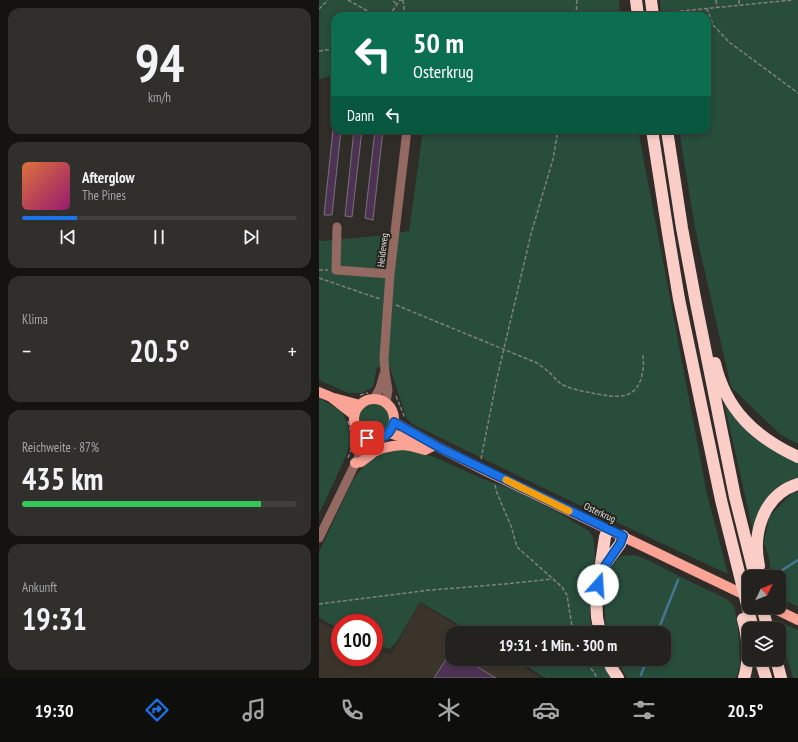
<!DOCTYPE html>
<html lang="de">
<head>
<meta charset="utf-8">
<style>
	:root { --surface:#24221e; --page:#302f2b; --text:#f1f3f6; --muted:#a3a4a4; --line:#413f3c; --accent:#1a73e8 }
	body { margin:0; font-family:"PT Sans Narrow",sans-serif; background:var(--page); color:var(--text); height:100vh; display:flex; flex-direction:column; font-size:15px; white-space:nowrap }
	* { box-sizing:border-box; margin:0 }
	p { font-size:13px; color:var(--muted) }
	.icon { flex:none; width:22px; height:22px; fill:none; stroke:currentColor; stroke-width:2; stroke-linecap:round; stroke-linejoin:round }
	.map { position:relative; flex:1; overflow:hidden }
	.sheet { display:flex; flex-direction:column; gap:8px; padding:8px; background:#141310; width:319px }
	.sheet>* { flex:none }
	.banner { position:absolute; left:12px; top:12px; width:380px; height:122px; border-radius:12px; box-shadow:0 2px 6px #0003,0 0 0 1px var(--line); background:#0b6e4f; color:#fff; overflow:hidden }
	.needle { width:26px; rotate:47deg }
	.tools { position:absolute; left:423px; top:570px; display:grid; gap:8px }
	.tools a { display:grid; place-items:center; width:44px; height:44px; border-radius:8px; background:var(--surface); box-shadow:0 2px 6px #0003,0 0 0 1px var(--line); font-size:20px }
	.speed { position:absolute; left:12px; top:614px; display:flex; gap:8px; font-size:20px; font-weight:700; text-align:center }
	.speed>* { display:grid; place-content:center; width:52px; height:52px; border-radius:50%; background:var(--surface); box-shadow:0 2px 6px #0003,0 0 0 1px var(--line); line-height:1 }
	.speed .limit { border:6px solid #d22; background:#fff; color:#111 }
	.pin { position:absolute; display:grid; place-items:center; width:34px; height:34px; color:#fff; margin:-17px; border-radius:8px; box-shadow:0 2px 6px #0006 }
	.me { position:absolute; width:44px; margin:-22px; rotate:19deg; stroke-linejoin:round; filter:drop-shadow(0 0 3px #0008) }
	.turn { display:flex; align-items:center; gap:14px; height:84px; padding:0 16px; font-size:18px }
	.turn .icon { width:52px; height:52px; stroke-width:2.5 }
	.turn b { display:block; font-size:28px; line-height:34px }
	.then { display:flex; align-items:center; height:38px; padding:0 16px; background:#0003; gap:8px; font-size:15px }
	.big { font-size:30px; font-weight:700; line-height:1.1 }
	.sheet .tile { flex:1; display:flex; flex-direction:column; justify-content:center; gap:6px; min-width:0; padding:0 14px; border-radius:12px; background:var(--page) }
	.sheet .dial { align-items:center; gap:0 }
	.dial b { font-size:52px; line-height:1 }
	.song { display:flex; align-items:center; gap:12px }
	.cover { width:48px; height:48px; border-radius:6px; background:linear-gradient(135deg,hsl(20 70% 55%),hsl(320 70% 35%)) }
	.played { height:4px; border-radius:2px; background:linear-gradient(90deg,var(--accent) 20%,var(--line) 20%) }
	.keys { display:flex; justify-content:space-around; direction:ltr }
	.heat { display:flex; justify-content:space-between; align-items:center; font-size:22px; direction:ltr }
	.charge { height:6px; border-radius:3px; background:linear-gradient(90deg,#34c759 87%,var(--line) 0) }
	.trip { position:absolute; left:126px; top:626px; width:226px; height:40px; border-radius:12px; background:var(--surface); box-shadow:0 2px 6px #0003,0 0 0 1px var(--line); font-weight:700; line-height:40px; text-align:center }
	.menu { display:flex; height:64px; justify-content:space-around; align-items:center; background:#0e0e0c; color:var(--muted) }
	.menu .icon { width:28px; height:28px }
	.menu .selected { color:var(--accent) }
	.menu b { font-size:18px; color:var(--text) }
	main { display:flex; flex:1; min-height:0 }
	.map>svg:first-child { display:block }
	.built { fill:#3b342a }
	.green { fill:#284d3b }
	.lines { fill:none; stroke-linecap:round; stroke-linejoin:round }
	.stream { stroke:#477691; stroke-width:2.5 }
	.building { fill:#4e3254; stroke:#787379 }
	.path { stroke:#82807b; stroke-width:1.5; stroke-dasharray:4 2; stroke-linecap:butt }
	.minor { stroke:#946962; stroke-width:9 }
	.major { stroke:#fba395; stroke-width:10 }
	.highway { stroke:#facec7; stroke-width:12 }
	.route-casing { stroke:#114b97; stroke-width:10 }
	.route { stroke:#1a73e8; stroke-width:7 }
	.slow { stroke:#f59e0b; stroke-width:7 }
	.labels { text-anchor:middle; stroke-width:4; stroke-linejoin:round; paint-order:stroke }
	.street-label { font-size:10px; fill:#e1dfdc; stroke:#26231e }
</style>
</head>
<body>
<main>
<section class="sheet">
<div class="tile dial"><b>94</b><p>km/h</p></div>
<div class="tile">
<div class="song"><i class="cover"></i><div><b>Afterglow</b><p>The Pines</p></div></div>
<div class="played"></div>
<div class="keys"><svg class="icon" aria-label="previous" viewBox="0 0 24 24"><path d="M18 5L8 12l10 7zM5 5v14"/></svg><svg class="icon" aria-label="pause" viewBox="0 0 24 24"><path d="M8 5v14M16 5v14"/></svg><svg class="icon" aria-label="next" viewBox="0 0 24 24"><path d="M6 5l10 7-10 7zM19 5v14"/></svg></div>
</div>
<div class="tile"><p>Klima</p>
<div class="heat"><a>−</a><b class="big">20.5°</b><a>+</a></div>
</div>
<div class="tile"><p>Reichweite · 87%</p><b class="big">435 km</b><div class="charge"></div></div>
<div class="tile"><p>Ankunft</p><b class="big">19:31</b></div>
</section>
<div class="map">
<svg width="479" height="678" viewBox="0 0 479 678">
	<rect width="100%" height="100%" fill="#302d28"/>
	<path class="built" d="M101,603l48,30h-16v26h58l31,19h-222v-56l21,10v25h34v-10l17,8z"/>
	<path class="green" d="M0,0h300l1,16h-285v59l-16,4z
		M341,0h138v444l-17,-9 -50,-48 -36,-159 -16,-98h28v-114h-46z
		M104,130h215l20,105 49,259 21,80 -168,-78 -148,-72 -5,-5 -13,-39 -4,-13h-13l-4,20 -11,6h-14l-29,-13v-140l4,1 62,-6 24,-4z
		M0,398l23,13 5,13 4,16 -5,16 -27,58z
		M404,398l75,63v18l-45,52z
		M39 419a16 16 0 1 1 32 0a16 16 0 1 1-32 0Z
		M82,450l13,1 20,6 49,22 34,12 42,22 30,18 4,6 1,6 1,15 -5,32v29l3,14h-120l-53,-31 -24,41 -7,6 -15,-5v-21h-34v6l-21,-11v-66l32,-68c8,-15 21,-28 37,-33 4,-1 9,-1 13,-1z
		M479,492v115l-13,-7 -6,-5v-18h-7l-3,-19 -5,-15 5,-26 23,-24z
		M316,555l15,6 43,22 34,16 7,7 4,19 2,40 -4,13h-108l-2,-2 -11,-17h49v-26h-57c-3,-21 -5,-44 4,-64 2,-5 7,-9 10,-13z
		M458,621l21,9v48h-5z
		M197,659h85l9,19h-65z"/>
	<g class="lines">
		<path class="stream" d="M457,574l22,-14
			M338,633l21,-53
			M322,675l6,-16"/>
	</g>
	<path class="building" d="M14,130h8l-9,85h-8z
		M35,130h8l-10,87 -7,-1z
		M56,130h8l-10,90 -8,-2z
		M133,650v9h12l32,19h-62z"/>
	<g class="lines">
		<path class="path" d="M29,0l28,16
			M84,0l2,16
			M397,0l1,7
			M420,0v5
			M74,1l4,3
			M388,8l6,17 16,17 69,51
			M0,9l9,-9
			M343,13l130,-13
			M70,16l11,-16h3
			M257,16l1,-16
			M0,51l16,-2
			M0,270h9
			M0,278l61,21
			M77,305l141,58c4,3 8,6 12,9 4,4 7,8 11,11 9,6 22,8 32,10 25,5 47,9 51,-24 1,-5 0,-10 0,-15
			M41,395l8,-2
			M77,396l9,22
			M29,421l4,16
			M29,458l3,-8
			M162,459l16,-81 34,-144 22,-75 5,-29
			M176,485l2,8 14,33 6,21 45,40 5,8 6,38
			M0,604l112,-14 74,-6 47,-5
			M264,659l11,13 3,6"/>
		<path class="minor" d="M18,227l-1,43 54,4
			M55,399l6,-11 4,-14
			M67,402l2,-12 -3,-18 -1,-14 6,-84 17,-144
			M40,455l2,-20
			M0,538l40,-82 14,-17"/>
		<path class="major" d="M0,392l12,5 23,18
			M15,398l26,7
			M35 419a20 20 0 1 1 40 0a20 20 0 1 1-40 0Z
			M75,422l48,27 46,23 261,125
			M70,433l32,10
			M36,463l6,-1 13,-10 9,-4 10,-2 10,-1 7,1 15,4 8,-4
			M452,607l27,13"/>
		<path class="highway" d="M317,0l2,16
			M332,0l2,16
			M333,130l16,103 11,66 42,201 32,129
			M348,130l15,98 14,75 39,194 20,80
			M396,363c11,47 40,74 83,94
			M440,566c-7,-33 4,-71 39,-82
			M282,570l19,-26 3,-8
			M443,607l6,22
			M424,619c5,19 7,39 1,59
			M281,633l-3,-16 -1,-20 9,-60 3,-8
			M289,659l3,8 7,11
			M441,659l6,19
			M457,659l5,19"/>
	</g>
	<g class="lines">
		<defs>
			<path id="route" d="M48,438c14,3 23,-2 27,-16l48,27 181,87 -3,8 -20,29 -2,12"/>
		</defs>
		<use href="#route" class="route-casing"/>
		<use href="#route" class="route"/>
		<path class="slow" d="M187,480l63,31"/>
	</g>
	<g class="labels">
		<g class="street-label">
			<text transform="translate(63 250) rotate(-83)" y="4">Heideweg</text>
			<text transform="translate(281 512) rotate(25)" y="4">Osterkrug</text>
		</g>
	</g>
</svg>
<div class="tools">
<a><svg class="needle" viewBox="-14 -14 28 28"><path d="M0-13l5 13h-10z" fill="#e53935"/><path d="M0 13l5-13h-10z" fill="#a3a4a4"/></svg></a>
<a><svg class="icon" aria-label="layers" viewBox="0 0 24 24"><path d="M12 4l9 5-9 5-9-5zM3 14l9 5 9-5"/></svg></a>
</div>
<div class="speed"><div class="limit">100</div></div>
<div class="pin" style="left:48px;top:438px;background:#d93025"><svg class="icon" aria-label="arrive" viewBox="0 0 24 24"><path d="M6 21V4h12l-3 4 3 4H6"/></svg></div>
<svg class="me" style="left:279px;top:585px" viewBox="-20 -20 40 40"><circle r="19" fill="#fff"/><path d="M0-13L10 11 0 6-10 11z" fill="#1a73e8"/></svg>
<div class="trip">19:31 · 1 Min. · 300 m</div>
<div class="banner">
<div class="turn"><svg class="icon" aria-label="left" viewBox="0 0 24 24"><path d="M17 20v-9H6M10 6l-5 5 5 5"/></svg><div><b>50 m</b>Osterkrug</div></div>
<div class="then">Dann<svg class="icon" aria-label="left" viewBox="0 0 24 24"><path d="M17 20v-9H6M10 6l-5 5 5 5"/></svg></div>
</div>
</div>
</main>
<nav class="menu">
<b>19:30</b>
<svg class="icon selected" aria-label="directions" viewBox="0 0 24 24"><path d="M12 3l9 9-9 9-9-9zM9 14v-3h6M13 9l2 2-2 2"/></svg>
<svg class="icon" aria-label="music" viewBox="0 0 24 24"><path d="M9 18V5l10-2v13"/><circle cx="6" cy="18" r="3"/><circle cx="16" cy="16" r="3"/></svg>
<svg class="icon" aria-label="phone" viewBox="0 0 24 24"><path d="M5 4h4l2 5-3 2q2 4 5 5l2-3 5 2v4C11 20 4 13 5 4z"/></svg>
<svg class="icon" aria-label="climate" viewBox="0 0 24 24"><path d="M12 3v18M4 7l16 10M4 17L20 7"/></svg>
<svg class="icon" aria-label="car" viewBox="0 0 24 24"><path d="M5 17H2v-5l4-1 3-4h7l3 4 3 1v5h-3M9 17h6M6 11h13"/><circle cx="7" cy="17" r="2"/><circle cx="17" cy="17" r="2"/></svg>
<svg class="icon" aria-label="filters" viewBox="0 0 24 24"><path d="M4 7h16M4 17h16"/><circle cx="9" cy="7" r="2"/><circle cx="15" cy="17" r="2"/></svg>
<b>20.5°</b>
</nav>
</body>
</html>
